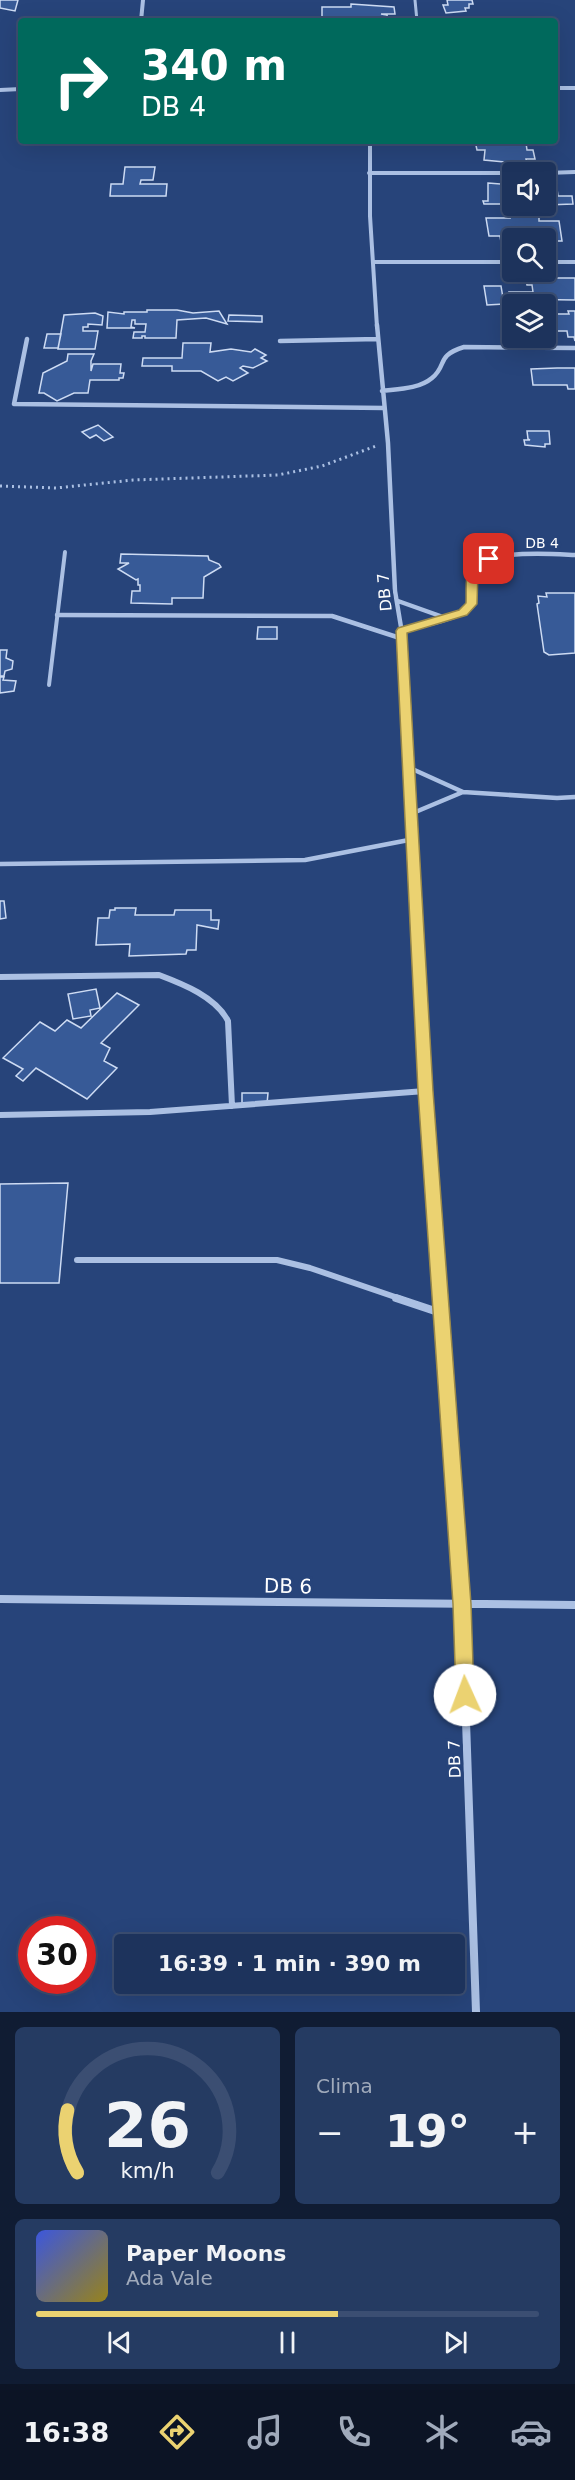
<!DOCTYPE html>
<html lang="pt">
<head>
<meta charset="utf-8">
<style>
	:root { --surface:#1d335c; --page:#253b62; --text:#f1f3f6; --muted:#a0aabb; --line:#3b4e72; --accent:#ebd271 }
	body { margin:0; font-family:"DejaVu Sans",sans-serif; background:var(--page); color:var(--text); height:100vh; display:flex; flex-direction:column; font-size:22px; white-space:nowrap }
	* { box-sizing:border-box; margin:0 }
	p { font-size:20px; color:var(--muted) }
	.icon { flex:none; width:33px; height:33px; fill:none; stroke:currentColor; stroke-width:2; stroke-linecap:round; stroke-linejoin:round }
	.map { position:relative; height:2012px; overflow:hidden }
	.panel { display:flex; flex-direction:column; gap:15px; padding:15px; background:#101c33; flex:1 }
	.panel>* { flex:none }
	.guide { position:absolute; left:18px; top:18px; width:540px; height:126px; border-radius:6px; box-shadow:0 6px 24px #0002,0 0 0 2px var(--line); background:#00695c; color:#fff; overflow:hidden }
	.buttons { position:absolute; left:502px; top:162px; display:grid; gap:12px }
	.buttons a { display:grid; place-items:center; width:54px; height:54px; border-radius:6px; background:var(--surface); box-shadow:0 6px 24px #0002,0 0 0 2px var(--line); font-size:30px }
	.speed { position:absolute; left:18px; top:1916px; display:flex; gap:12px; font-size:30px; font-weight:700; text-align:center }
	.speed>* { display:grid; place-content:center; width:78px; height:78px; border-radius:50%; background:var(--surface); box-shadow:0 6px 24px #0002,0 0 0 2px var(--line); line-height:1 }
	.speed .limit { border:9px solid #d22; background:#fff; color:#111 }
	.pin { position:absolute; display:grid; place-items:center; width:51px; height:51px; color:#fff; margin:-26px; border-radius:12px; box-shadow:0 3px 9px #0006 }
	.me { position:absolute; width:66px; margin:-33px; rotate:358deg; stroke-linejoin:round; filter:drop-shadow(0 0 4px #0008) }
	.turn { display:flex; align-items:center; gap:21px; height:126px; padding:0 24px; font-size:27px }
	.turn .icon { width:78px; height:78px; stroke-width:2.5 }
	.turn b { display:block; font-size:42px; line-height:51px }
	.big { font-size:45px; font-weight:700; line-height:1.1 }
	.panel .tile { flex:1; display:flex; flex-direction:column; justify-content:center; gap:9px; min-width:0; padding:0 21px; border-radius:9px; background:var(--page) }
	.panel .dial { align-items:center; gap:0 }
	.dial svg { height:156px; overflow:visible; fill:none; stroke:var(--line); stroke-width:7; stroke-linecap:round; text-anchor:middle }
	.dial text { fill:var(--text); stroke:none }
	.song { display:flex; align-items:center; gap:18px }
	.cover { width:72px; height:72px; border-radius:9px; background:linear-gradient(135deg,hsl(230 70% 55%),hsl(50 70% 35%)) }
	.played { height:6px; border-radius:3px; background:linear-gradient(90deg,var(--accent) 60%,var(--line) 60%) }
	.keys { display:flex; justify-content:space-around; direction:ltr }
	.heat { display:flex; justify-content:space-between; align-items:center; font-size:33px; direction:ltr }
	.panel .tiles { flex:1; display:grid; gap:15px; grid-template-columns:1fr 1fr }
	.tile:last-child { grid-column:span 2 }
	.trip { position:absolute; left:114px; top:1934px; width:351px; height:60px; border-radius:6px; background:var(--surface); box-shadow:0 6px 24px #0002,0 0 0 2px var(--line); font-weight:700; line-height:60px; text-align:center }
	.tab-bar { display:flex; height:96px; justify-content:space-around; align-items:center; background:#0c1425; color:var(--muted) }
	.tab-bar .icon { width:42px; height:42px }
	.tab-bar .active { color:var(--accent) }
	.tab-bar b { font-size:27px; color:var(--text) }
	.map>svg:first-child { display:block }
	.building { fill:#375a97; stroke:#cddbf3; stroke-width:1.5 }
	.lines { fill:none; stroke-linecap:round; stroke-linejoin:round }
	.path { stroke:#abc0e3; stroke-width:3; stroke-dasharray:2 4; stroke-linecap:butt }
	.lane-far2 { stroke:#abc0e3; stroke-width:3 }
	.lane-far1 { stroke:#abc0e3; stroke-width:4 }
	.lane { stroke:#abc0e3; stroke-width:4.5 }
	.street-far3 { stroke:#abc0e3; stroke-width:4 }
	.street-far2 { stroke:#abc0e3; stroke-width:4.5 }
	.street-far1 { stroke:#abc0e3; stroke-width:6 }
	.street { stroke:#abc0e3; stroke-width:8 }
	.route { fill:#ebd271; stroke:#998849; stroke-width:1.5 }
	.labels { text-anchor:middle; stroke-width:6; stroke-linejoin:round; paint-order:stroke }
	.far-street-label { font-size:14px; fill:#fff; stroke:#27447a }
	.street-label { font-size:16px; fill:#fff; stroke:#27447a }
	.near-street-label { font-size:20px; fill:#fff; stroke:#27447a }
</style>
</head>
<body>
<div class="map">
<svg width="575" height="2012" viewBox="0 0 575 2012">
	<rect width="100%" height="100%" fill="#27447a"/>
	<path class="building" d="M0,0h18l-3,11 -15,-3z
		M447,0h25l1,4h-4v4h-4l1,3 -20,2 -3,-8h5z
		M351,4l43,3 1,7h-14l6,1 1,6h-60v-4h-6v-10h29z
		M93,17v4h-42l10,-3z
		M475,141h56l1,2h-6l1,7h6l2,9h-9l1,5 -43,-4 1,-10h-8z
		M125,167h30l-2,13h-12l-1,4h27l-1,12h-56l1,-12h12z
		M546,182l1,7h10l1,7h14l1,8 -27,1z
		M488,183l25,2v19h-29l-1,-3h5z
		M509,215h30v6h20l3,20h-6v4h-10v-7h-33v4h-12l-1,-6h-11l-3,-18h24z
		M559,278h16v22l-65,-1 -1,-7h24l-1,-7h-5l-1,-6z
		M484,286h17l3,18 -17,1z
		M147,310h30l16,3 26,-2 8,13 -21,-6 -29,2 -1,18h-31v-2h-3v2h-9l1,-6h11l1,-8h-11v-4h-3l-1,7 4,1h-28l1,-16 16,2v-2h23z
		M568,311h7v30l-1,-4h-6l-1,-6h-21v-17h23z
		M95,313l8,3 -1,9 -14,-1v3h-5v4h15l-3,18h-37l6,-34z
		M229,315l33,1v6l-34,-1z
		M47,334h14l-3,14h-14z
		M183,343h28l-1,9 21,-3 20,3 4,-3 11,6 -5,3 6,3 -14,7 -10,-2 -3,2 8,5 -15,8 -7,-4 -8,4 -17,-10h-29v-5h-30l1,-8h39z
		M68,354h26l-3,7v10l2,-7h28l-1,9h4l-1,5h-4v2h-29l-2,13h-14l-17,8 -13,-8h-5l4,-20 24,-12z
		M557,368h18v21h-7l-1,-4h-34l-2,-16z
		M98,425l15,12 -9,4 -8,-6 -6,3 -8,-6z
		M527,431h22l1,13h-5v3l-20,-2 -1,-5h6l-2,-1z
		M121,554l87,2 1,4 10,4 2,3 -17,10 -1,21h-31v6l-41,-1 1,-12h8v-6h-2v-6l-2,1 -18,-11 11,-6h-9z
		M546,593h29v60l-26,2 -5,-3 -7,-48 2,-1 -1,-7 9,1z
		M258,627h19v12h-20z
		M0,650h7l-1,8 7,3 -1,8 -7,2 -1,5h-4z
		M0,677h4l-1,3 13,1 -2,10 -14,2z
		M0,901h4l2,17 -6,1z
		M115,908h21l-1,7h39l1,-5h36v10h8l-1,9 -21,-4 -1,25h-9l-1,4 -57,2 1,-12 -34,1 2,-27h11l1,-8h5z
		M96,989l4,19 -10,2 1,6 -18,3 -5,-25z
		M117,993l22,12 -38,38 9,5 -6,13 13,7 -30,31 -51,-31 -13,13 -7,-5 7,-7 -20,-11 37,-36 15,9 12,-11 14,8z
		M242,1093h26l-1,11h-25z
		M68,1183l-9,100h-59v-99z"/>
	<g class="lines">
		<path class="path" d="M0,486l56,2 77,-8 145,-5 44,-9 54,-20"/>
		<path class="lane-far2" d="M415,0l2,21"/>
		<path class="lane-far1" d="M49,685l16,-133"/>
		<path class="lane" d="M410,768l53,24 94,6 18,-1
			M413,813l50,-21
			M0,864l305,-4 109,-21"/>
		<path class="street-far3" d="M141,21l2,-21
			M555,88h20
			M0,90l21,-1
			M370,141v75l7,111
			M369,173h144
			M546,173l29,-1
			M374,262h139
			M546,262h29"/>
		<path class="street-far2" d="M377,325l11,118 7,148 8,48 5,111
			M27,339l-13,65 370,4
			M280,341l98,-2
			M382,391c16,-2 37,-2 50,-13 16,-13 3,-22 32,-31l111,1
			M398,601l45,16
			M57,615l275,1 71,23
			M402,631c14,-4 52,-11 62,-19 11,-8 7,-22 7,-34 2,-31 81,-24 104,-23"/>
		<path class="street-far1" d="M408,748l17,343 15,208
			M0,977l159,-2c24,9 57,22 69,46l4,85
			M0,1115l150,-3 275,-21
			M77,1260h200l33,8 91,31"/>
		<path class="street" d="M396,1298l45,15
			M440,1298l22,306 14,408
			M0,1599l575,6"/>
	</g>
	<path class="route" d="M489,556l5,3 -13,7 -3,5 -1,33 -10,11 -60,18 26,458 38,513 3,91 -2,6 -7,3 -6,-3 -3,-6 -3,-91 -35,-513 -22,-460 2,-3 61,-18 7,-7c1,-24 -5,-39 23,-47z"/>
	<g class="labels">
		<g class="far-street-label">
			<text x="542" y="548">DB 4</text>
		</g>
		<g class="street-label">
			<text transform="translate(384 592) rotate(-95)" y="6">DB 7</text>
			<text transform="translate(454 1759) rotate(-92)" y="6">DB 7</text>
		</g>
		<g class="near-street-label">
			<text transform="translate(288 1586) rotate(1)" y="7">DB 6</text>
		</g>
	</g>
</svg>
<div class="buttons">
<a><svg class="icon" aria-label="sound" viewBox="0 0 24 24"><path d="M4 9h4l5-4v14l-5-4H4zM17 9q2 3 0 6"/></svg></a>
<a><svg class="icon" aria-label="search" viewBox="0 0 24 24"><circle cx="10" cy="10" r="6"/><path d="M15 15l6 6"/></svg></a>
<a><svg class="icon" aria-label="layers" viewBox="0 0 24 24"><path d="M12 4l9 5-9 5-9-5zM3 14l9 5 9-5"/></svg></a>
</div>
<div class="speed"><div class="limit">30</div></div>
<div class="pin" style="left:489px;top:559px;background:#d93025"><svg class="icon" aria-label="arrive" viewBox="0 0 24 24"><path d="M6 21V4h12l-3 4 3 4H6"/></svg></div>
<svg class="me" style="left:465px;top:1695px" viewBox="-20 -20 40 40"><circle r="19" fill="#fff"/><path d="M0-13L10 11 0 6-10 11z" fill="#ebd271"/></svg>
<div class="trip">16:39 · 1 min · 390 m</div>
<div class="guide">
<div class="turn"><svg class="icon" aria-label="right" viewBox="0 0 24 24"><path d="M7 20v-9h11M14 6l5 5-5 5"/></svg><div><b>340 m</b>DB 4</div></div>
</div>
</div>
<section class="panel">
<div class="tiles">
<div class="tile dial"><svg viewBox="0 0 100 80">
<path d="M14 69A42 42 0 1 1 86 69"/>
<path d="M14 69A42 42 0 0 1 9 37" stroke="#ebd271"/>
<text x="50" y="56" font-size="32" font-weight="700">26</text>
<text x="50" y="72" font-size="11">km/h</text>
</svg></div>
<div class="tile"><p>Clima</p>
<div class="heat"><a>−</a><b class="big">19°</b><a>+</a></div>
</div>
<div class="tile">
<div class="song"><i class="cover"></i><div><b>Paper Moons</b><p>Ada Vale</p></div></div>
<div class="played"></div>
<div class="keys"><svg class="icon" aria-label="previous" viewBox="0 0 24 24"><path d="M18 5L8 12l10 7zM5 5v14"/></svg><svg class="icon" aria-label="pause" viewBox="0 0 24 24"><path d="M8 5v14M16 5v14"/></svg><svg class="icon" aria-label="next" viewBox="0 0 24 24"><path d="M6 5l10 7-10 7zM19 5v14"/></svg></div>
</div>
</div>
</section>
<nav class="tab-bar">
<b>16:38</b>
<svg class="icon active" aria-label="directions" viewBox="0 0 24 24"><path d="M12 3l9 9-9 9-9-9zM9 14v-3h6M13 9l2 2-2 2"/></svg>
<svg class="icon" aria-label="music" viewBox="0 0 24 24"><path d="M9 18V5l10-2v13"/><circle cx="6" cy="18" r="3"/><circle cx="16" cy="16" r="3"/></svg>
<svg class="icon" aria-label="phone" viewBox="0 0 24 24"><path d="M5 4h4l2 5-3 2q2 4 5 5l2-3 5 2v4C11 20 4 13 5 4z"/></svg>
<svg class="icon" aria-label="climate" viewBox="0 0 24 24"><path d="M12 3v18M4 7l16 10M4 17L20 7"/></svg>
<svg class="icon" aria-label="car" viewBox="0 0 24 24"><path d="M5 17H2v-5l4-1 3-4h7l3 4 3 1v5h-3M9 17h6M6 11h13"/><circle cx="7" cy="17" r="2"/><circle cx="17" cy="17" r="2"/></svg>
</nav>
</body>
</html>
